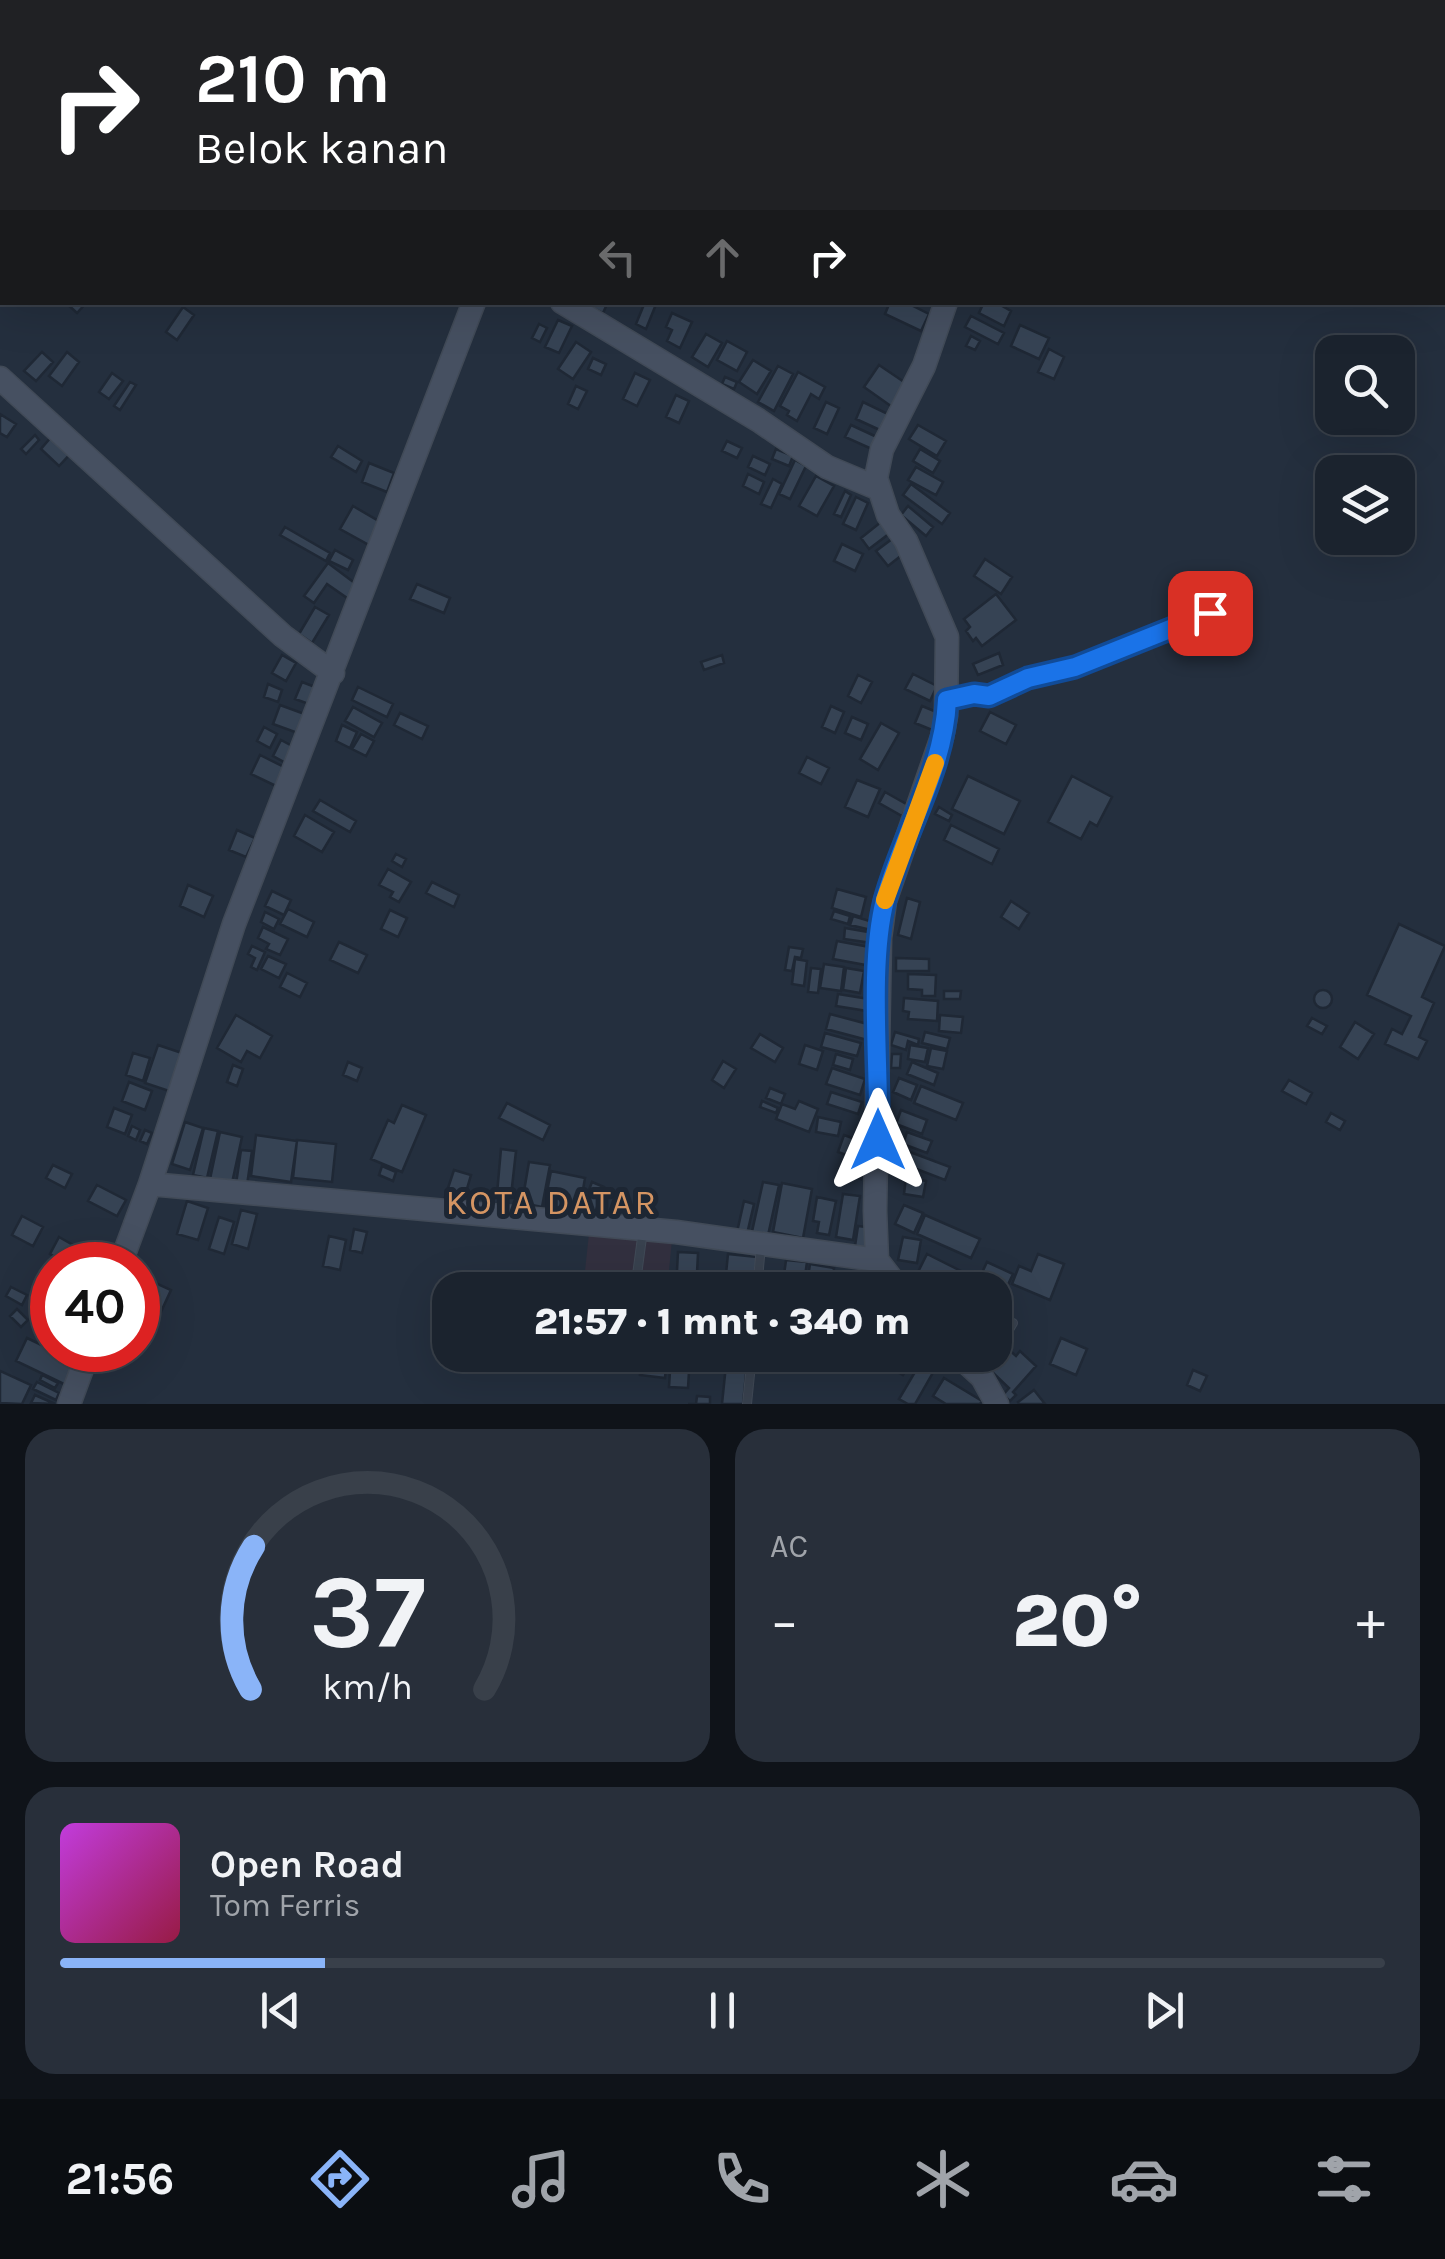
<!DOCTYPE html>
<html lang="id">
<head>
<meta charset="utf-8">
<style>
	:root { --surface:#1b232e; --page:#282f3a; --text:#f1f3f6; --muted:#a0a4aa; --line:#39404a; --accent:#8ab4f8 }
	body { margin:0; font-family:Karla,sans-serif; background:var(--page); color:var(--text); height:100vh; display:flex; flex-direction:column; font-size:38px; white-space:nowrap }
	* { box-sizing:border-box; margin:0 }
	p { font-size:32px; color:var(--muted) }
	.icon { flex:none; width:55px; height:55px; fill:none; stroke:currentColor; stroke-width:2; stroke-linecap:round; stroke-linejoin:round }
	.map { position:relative; height:1404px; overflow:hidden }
	.sheet { display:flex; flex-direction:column; gap:25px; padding:25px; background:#0f1319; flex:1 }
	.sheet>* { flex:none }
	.top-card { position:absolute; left:0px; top:0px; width:1445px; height:305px; box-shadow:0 10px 40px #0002,0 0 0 2px var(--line); background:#202124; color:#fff; overflow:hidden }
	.fabs { position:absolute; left:1315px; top:335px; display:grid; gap:20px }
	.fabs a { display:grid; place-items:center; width:100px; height:100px; border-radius:20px; background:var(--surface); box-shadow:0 10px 40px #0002,0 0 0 2px var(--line); font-size:50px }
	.speed { position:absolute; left:30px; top:1242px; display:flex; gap:20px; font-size:50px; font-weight:700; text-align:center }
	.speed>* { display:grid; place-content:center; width:130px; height:130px; border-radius:50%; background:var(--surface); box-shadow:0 10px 40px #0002,0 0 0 2px var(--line); line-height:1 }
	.speed .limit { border:15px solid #d22; background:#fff; color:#111 }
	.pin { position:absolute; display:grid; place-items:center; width:85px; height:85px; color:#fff; margin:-42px; border-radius:20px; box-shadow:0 5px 15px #0006 }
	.me { position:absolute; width:110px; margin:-55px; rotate:0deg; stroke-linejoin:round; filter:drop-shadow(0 0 8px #0008) }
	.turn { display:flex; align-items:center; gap:35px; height:210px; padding:0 30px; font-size:45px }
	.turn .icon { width:130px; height:130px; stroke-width:2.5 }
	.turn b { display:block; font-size:70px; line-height:85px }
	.lanes { display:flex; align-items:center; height:95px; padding:0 30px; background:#0003; justify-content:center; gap:50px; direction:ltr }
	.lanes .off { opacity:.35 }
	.big { font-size:75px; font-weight:800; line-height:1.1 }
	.sheet .card { flex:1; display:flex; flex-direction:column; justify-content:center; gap:15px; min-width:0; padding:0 35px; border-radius:30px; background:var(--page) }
	.sheet .dial { align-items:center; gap:0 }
	.dial svg { height:260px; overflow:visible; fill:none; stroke:var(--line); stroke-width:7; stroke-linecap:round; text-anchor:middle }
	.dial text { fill:var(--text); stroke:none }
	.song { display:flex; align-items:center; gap:30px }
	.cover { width:120px; height:120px; border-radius:15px; background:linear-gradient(135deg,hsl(290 70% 55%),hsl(340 70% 35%)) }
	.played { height:10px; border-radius:5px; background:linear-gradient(90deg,var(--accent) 20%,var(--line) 20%) }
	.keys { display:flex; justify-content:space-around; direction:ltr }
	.heat { display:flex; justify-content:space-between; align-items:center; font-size:55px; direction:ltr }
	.sheet .tiles { flex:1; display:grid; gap:25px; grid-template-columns:1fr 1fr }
	.card:last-child { grid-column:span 2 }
	.trip { position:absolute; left:432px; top:1272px; width:580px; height:100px; border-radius:30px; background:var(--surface); box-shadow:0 10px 40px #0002,0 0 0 2px var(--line); font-weight:800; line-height:100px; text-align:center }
	.tabs { display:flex; height:160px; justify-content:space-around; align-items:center; background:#0b0e12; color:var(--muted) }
	.tabs .icon { width:70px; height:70px }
	.tabs .on { color:var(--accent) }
	.tabs b { font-size:45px; color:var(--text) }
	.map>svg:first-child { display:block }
	.medical { fill:#32303f }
	.building { fill:#364354; stroke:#1f2835; stroke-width:2.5 }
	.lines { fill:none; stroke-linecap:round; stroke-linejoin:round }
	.lane-casing { stroke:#414a57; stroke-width:10 }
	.street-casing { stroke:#414a57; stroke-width:18 }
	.secondary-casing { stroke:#414a57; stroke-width:25 }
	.lane { stroke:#38414e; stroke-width:8 }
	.street { stroke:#38414e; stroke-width:15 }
	.secondary { stroke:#465061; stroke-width:22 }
	.route-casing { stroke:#114b97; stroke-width:25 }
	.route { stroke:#1a73e8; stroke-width:18 }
	.slow { stroke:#f59e0b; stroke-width:18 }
	.labels { text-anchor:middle; stroke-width:10; stroke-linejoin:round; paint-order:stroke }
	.quarter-label { font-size:35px; letter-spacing:2.5px; fill:#d59563; stroke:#1d2633 }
</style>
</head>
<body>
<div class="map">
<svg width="1445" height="1404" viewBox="0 0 1445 1404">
	<rect width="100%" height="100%" fill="#242f3e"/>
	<path class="medical" d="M589,1233l83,7 -5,50h-84z"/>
	<path class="building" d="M65,302h22l-10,11z
		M593,302h15l-5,11 -12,-6z
		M645,302h12l-11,27 -10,-5z
		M890,302h15l24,12 -8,17 -36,-17z
		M984,302h11l16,9 -7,15 -25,-13z
		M183,307l11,8 -17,25 -11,-8z
		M672,313l20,9 -12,26 -13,-7 5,-11 -6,-3z
		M971,316l33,17 -6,11 -33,-17z
		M558,320l14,6 -13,27 -14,-6z
		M539,324l8,4 -7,14 -8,-4z
		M1020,325l29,13 -10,21 -28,-13z
		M706,334l16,9 -14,24 -16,-10z
		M971,336l9,5 -5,9 -9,-4z
		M727,341l20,11 -10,19 -20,-11z
		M576,342l15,10 -18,27 -15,-10z
		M1049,349l15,8 -10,22 -16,-7z
		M42,352l11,10 -17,19 -12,-10z
		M67,352l12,10 -17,24 -13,-10z
		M593,358l13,6 -5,11 -13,-6z
		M753,360l18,11 -14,23 -18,-12z
		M879,365l31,21 -15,23 -31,-22z
		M778,366l15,8 -19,37 -16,-9z
		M798,372l27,15 -6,12 -8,-5 -14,27 -10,-6 2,-4 -9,-5z
		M112,373l11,8 -14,18 -10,-7z
		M635,373l15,7 -13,26 -14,-7z
		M725,377l12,5 -3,7 -12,-5z
		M130,382l6,3 -16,25 -6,-4z
		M576,386l11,5 -9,18 -10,-5z
		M676,395l13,6 -10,22 -13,-6z
		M826,402l13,6 -12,26 -13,-6z
		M863,402l27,13 -8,16 -26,-12z
		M0,414l16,10 -9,13 -7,-4z
		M851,425l28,13 -5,12 -29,-13z
		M918,425l28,16 -9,15 -28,-17z
		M35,435l4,5 -13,14 -5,-5z
		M52,436l19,17 -12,13 -18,-17z
		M727,441l15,7 -5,10 -15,-7z
		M338,446l24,15 -6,11 -25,-15z
		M776,449l17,7 -4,10 -17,-7z
		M920,449l20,12 -7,12 -20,-12z
		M753,456l17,8 -5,11 -17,-8z
		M795,460l11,6 -16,33 -11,-5z
		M369,463l25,10 -7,19 -25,-10z
		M916,467l27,15 -7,13 -28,-15z
		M748,474l16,8 -5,12 -16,-8z
		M816,476l18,10 -17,30 -18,-10z
		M773,479l9,5 -11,24 -10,-4z
		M911,484l39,29 -8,11 -39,-29z
		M845,491l6,4 -10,22 -7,-3z
		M856,497l12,6 -12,27 -13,-6z
		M353,506l29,17 -13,22 -29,-16z
		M908,506l25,21 -7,9 -25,-21z
		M881,522l9,11 -21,16 -8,-11z
		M285,527l45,26 -4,8 -46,-26z
		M896,536l11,15 -19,15 -12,-15z
		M842,544l21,10 -8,17 -21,-10z
		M335,550l18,10 -5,10 -19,-9z
		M985,559l27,18 -11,17 -27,-18z
		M328,563l32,24 -10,13 -23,-16 -13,19 -10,-7z
		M417,584l33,14 -6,15 -34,-14z
		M996,594l20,26 -34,26 -6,-8 -3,3 -7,-10 4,-4 -6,-8z
		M315,607l14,8 -17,28 -13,-9z
		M1236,609l14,7 -8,14 -13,-7z
		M999,653l4,12 -25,10 -5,-11z
		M282,655l14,8 -10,18 -14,-8z
		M722,655l2,8 -20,7 -3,-8z
		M913,674l24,12 -7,15 -25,-12z
		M858,675l14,7 -11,21 -13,-7z
		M302,682l21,8 -6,17 -22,-8z
		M268,684l14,6 -4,12 -14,-5z
		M358,687l35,17 -6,13 -35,-17z
		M280,705l30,11 -7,19 -30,-11z
		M831,706l13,6 -9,21 -13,-6z
		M922,706l22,9 -7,17 -22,-9z
		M353,707l29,16 -8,14 -29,-16z
		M990,712l26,13 -10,19 -26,-13z
		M400,713l28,13 -6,13 -28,-14z
		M852,717l16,7 -7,16 -16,-7z
		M881,723l18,10 -21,37 -18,-11z
		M342,725l15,7 -7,16 -14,-7z
		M264,727l13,7 -7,14 -13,-7z
		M361,734l13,7 -8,15 -14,-7z
		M281,740l13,7 -8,16 -13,-7z
		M260,755l26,13 -10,18 -25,-12z
		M807,757l22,11 -8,16 -22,-11z
		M968,776l52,25 -16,33 -52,-25z
		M1072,776l40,21 -15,29 -7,-4 -9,17 -33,-17z
		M857,780l23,9 -12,28 -23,-10z
		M885,792l23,13 -6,11 -23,-13z
		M320,800l36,21 -6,11 -37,-21z
		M939,807l13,8 -3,6 -14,-7z
		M305,815l29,17 -12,20 -28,-16z
		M951,825l48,24 -7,15 -48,-24z
		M237,830l18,8 -9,19 -17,-7z
		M396,854l10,5 -4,8 -10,-6z
		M388,869l23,13 -12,20 -9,-5 3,-5 -14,-7z
		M432,882l27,13 -5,12 -28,-14z
		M188,885l25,11 -9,21 -24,-11z
		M837,889l29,8 -5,20 -29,-9z
		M272,891l19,9 -7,15 -19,-9z
		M907,898l13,4 -9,37 -13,-4z
		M1011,901l18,12 -10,16 -18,-12z
		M288,909l26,13 -7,15 -27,-13z
		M390,910l17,8 -9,19 -17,-8z
		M834,911l16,5 -2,8 -17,-5z
		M265,912l14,7 -5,10 -13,-7z
		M853,916l20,6 -2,8 -21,-5z
		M1399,924l46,22 -23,51 12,6 -15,34 8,4 -9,18 -33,-15 7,-15 10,5 9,-18 -44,-21z
		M263,927l25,12 -8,16 -14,-6 3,-5 -11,-6z
		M845,928l29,5 -2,10 -28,-4z
		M837,941l38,7 -4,18 -38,-7z
		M339,942l28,13 -9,18 -28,-13z
		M252,946l13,6 -8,18 -6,-3 4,-9 -7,-4z
		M789,947l14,2 -2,9 -6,-1 -3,14 -7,-1z
		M268,956l18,8 -7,14 -18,-9z
		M896,958l33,1v12h-33z
		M795,959l12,2 -3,25 -12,-2z
		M824,964l20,3 -3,24 -21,-3z
		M811,968l10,1 -3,24 -10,-1z
		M846,968l18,3 -4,22 -17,-3z
		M287,973l20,10 -7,14 -20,-10z
		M908,974l28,1 -1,21h-13v-6l-14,-1z
		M1314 999a9 9 0 1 1 18 0a9 9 0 1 1-18 0Z
		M944,991h17l-1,8h-16z
		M838,994l31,5 -2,12 -31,-5z
		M904,998l34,3 -1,20 -29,-2 1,-7 -6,-1z
		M830,1014l45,12 -4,15 -45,-12z
		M236,1015l36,21 -12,22 -13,-7 -6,11 -24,-14z
		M940,1015l23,2 -2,16 -22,-2z
		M1312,1018l15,8 -5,8 -15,-8z
		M1355,1022l19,12 -16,25 -18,-12z
		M895,1032l24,7 -1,6 -10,-4 -2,9 -15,-5z
		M925,1032l25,6 -3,11 -25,-6z
		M825,1033l36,10 -4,13 -36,-9z
		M760,1034l23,14 -8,14 -24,-14z
		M158,1045l27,9 -13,38 -27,-9z
		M805,1045l18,6 -6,19 -18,-6z
		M910,1045l18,3 -3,14 -17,-3z
		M931,1048l16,3 -4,18 -16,-3z
		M133,1053l17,5 -7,23 -17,-6z
		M836,1054l17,5 -3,11 -17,-5z
		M892,1054h9l-1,14h-9z
		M723,1061l13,8 -12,19 -12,-8z
		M348,1062l14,6 -5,13 -14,-6z
		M912,1062l26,11 -4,12 -27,-11z
		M233,1065l10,4 -6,17 -10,-4z
		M832,1068l33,11 -5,16 -34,-11z
		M899,1078l18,7 -6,15 -18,-8z
		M1289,1080l23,13 -6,11 -24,-13z
		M129,1082l23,9 -7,19 -23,-9z
		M921,1086l42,17 -7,17 -42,-17z
		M770,1088l15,6 -4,10 -15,-6z
		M831,1092l31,10 -4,12 -31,-10z
		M762,1101l16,7 -2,5 -16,-6z
		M799,1101l19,8 -9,23 -33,-13 6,-15 13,5z
		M507,1103l43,22 -7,15 -44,-22z
		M402,1105l24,10 -24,57 -31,-13 17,-39 6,3z
		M114,1108l18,7 -7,19 -18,-7z
		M901,1110l26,10 -5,14 -26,-10z
		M1331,1113l14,8 -5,9 -14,-8z
		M818,1117l23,5 -3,14 -22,-4z
		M185,1122l18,6 -13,42 -18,-6z
		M132,1126l8,4 -4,10 -8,-4z
		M204,1128l14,3 -11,47 -14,-3z
		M145,1130l7,3 -5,11 -7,-3z
		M220,1132l22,5 -10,46 -22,-4z
		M907,1132l25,9 -5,12 -24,-9z
		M256,1135l41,6 -6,41 -40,-6z
		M844,1135l30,11 -6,17 -30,-11z
		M297,1140l39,4 -4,38 -39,-4z
		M501,1149l15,2 -5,45 -14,-2z
		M241,1150l11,1 -5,34 -11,-1z
		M910,1152l40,15 -5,13 -39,-15z
		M847,1161l18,7 -4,11 -18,-7z
		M529,1162l21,3 -8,42 -20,-4z
		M53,1165l19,9 -7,14 -19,-10z
		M382,1166l14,6 -3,9 -14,-6z
		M454,1170l17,5 -10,34 -18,-6z
		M551,1171l34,7 -6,35 -35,-6z
		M906,1177l20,4 -3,16 -19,-3z
		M592,1182l12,5 -9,26 -13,-5z
		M763,1182l16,3 -12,55 -16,-4z
		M782,1183l30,6 -9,49 -30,-6z
		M97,1185l29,15 -9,16 -29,-15z
		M843,1194l17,2 -7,44 -17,-3z
		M817,1197l19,4 -7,34 -12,-2 2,-11 -6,-1z
		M187,1201l21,7 -10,32 -21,-6z
		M744,1201l10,3 -7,30 -10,-2z
		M904,1205l19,8 -9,20 -19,-9z
		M241,1210l16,4 -9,35 -16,-5z
		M925,1215l55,24 -9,19 -54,-24z
		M22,1216l21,11 -10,19 -21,-11z
		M219,1217l15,5 -10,32 -15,-5z
		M858,1226l16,2 -3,21 -16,-3z
		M354,1229l13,3 -5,21 -12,-3z
		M329,1236l17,4 -6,30 -17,-4z
		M59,1237l21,12 -9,16 -21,-11z
		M903,1237l18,3 -4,23 -19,-3z
		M678,1252l20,1 -1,20 -20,-2z
		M88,1254l13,5 -3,6h-14z
		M728,1254l29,3 -3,27 -23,-2 1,-7 -6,-1z
		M927,1254l40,20 -8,16h-35l-12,-6z
		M1038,1254l26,10 -14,36 -38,-16 7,-18 12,5z
		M786,1260l21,2 -4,28h-21z
		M987,1262l26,12 -18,38v-22h-21z
		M810,1264l24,4 -3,20 -25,2z
		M138,1275l33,15 -17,37 -16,-7z
		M677,1275l19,2 -1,13h-19z
		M857,1275l7,1 -2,14h-7z
		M575,1277l15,2 -1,11h-16z
		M599,1279l33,3 -1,8h-33z
		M11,1287l16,8 -5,10 -16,-9z
		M47,1290l5,2 -1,24 -13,-5z
		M17,1309l11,11 -7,7 -11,-11z
		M27,1338l50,24 -11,23 -50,-24z
		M1061,1338l26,11 -11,26 -26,-11z
		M1008,1349l8,7 4,-5 16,15 -23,26 3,3 -6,6 -7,-6 6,-7 -20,-19z
		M642,1355h25l-2,23 -25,-3z
		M671,1355h19l-2,33 -19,-1z
		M727,1355h21l-5,49h-21z
		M812,1355h17l-1,8 -17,-3z
		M887,1355h28l-12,20 -21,-12z
		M925,1355l14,7 -24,42h-7l-9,-5z
		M1193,1370l14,6 -7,15 -13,-6z
		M0,1371l31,14 -9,19 -22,-1z
		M42,1375l16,8 -3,5 -15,-8z
		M944,1378l38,23 -2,3h-34l-13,-8z
		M37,1382l22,11 -3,7 -23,-11z
		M1034,1390l11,14h-26l-1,-2z
		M35,1395l20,9 -24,-1z
		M697,1396l13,1v7h-22h8z"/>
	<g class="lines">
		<defs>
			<path id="lane" d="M635,1290l8,-60
				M757,1290l4,-44
				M995,1353l18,-30
				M747,1404l5,-49"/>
			<path id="street" d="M1442,156h3
				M947,700l27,-6 15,2 39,-18 47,-11 135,-54 17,-21"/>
			<path id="secondary" d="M1063,2l1,-2
				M562,302l196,118 69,47 50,21
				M0,378l283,258 50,37
				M150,1184l526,48 201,28
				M120,1265l30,-81 84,-260 240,-622
				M900,1290l-23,-30 -2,-49 5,-273 5,-37 57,-164 4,-21 1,-79 -41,-96 -18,-26 -12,-37 6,-29 42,-83 22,-64
				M958,1355l24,22 15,27
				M69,1404l20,-54"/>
		</defs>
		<use href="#lane" class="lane-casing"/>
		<use href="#street" class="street-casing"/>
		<use href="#secondary" class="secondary-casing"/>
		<use href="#lane" class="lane"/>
		<use href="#street" class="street"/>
		<use href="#secondary" class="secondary"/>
	</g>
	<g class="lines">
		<defs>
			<path id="route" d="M878,1140c2,-72 -10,-173 7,-240 18,-67 59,-129 62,-200l27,-6 15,2 39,-18 47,-11 135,-54"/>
		</defs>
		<use href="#route" class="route-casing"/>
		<use href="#route" class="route"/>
		<path class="slow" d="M885,900l50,-137"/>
	</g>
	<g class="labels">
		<g class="quarter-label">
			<text x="552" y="1214">KOTA DATAR</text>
		</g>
	</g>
</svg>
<div class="fabs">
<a><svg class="icon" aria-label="search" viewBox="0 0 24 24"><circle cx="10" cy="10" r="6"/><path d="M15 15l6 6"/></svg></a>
<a><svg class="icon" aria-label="layers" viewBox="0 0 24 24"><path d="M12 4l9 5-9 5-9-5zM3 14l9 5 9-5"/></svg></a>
</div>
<div class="speed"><div class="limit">40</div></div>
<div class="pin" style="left:1210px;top:613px;background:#d93025"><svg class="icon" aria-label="arrive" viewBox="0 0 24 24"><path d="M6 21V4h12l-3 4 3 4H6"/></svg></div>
<svg class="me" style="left:878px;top:1140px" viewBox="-20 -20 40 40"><path d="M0-17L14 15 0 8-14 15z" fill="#1a73e8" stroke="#fff" stroke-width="4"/></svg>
<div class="trip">21:57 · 1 mnt · 340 m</div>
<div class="top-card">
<div class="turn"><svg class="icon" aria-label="right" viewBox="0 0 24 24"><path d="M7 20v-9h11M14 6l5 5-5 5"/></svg><div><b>210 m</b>Belok kanan</div></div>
<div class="lanes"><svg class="icon off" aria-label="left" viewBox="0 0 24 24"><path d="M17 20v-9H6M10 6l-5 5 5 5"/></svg><svg class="icon off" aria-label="ahead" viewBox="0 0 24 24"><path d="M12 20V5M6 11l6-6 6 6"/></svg><svg class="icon" aria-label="right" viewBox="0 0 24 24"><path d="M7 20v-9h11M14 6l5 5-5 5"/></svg></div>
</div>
</div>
<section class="sheet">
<div class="tiles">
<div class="card dial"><svg viewBox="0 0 100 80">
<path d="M14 69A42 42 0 1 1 86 69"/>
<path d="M14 69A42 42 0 0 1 15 25" stroke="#8ab4f8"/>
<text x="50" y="56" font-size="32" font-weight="700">37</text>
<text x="50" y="72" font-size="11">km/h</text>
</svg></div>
<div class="card"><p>AC</p>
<div class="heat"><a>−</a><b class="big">20°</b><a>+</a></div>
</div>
<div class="card">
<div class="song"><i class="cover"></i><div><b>Open Road</b><p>Tom Ferris</p></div></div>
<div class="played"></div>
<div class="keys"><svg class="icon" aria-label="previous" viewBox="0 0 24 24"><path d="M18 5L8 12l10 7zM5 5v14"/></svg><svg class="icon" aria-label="pause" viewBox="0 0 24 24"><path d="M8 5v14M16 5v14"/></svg><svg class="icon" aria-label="next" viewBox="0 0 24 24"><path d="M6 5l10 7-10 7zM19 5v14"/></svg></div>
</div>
</div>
</section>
<nav class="tabs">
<b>21:56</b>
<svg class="icon on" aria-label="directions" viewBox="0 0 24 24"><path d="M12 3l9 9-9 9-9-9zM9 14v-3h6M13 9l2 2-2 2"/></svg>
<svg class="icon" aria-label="music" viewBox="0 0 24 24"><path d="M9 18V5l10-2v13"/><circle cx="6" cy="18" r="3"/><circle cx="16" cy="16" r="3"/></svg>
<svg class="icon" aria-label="phone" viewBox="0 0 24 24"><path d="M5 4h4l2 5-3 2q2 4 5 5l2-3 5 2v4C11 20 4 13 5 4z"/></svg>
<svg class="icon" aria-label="climate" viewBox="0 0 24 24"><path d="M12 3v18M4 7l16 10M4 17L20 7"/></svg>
<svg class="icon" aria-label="car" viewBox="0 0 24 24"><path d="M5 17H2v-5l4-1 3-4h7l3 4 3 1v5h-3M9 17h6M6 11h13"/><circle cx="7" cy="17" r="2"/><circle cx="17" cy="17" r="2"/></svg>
<svg class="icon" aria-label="filters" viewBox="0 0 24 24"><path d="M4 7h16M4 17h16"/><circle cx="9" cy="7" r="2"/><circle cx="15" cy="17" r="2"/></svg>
</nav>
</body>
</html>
